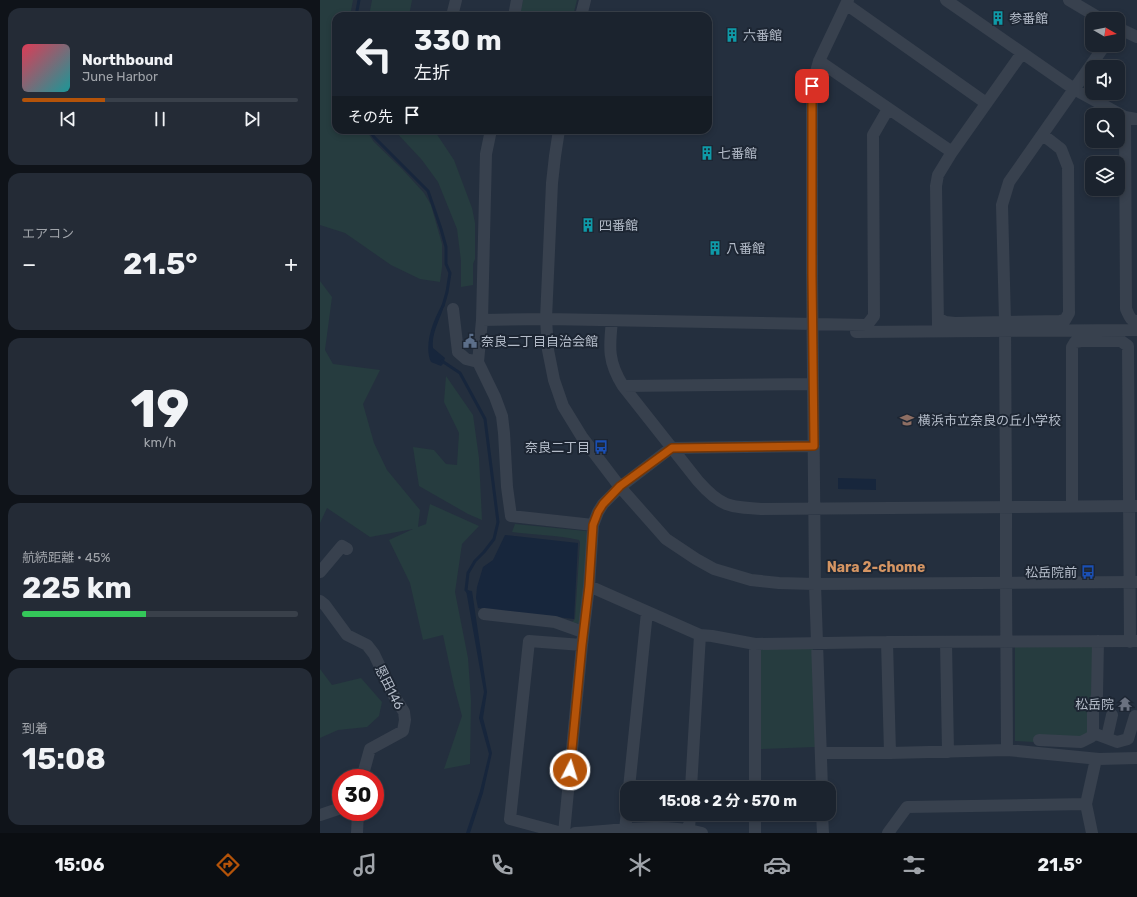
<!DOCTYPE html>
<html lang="ja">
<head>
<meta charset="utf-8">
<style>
	:root { --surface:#1b232e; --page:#242b36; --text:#f1f3f6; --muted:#a0a4aa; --line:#39404a; --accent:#b45309 }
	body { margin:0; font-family:Rubik,"Noto Sans JP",sans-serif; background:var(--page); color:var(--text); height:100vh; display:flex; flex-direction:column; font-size:15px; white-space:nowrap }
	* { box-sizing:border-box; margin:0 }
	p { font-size:13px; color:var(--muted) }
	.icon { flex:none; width:22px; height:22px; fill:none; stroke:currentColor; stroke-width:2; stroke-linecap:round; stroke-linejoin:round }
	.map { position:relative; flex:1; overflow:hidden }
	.drawer { display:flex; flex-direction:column; gap:8px; padding:8px; background:#0f1319; width:320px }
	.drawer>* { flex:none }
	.hud { position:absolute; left:12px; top:12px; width:380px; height:122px; border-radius:12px; box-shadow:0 2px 6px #0003,0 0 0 1px var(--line); background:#1b232e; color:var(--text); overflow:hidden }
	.needle { width:26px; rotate:99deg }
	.tools { position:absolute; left:765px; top:12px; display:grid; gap:8px }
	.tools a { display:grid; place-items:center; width:40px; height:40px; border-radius:8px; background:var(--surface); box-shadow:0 2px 6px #0003,0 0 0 1px var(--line); font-size:20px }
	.speed { position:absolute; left:12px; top:769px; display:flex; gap:8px; font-size:20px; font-weight:700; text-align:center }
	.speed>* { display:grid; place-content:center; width:52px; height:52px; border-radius:50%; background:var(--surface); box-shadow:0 2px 6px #0003,0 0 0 1px var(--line); line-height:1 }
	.speed .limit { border:6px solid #d22; background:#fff; color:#111 }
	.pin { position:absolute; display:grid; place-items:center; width:34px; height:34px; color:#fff; margin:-17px; border-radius:8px; box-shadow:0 2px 6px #0006 }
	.me { position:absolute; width:44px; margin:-22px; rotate:5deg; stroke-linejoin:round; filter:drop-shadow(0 0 3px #0008) }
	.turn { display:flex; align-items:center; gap:14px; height:84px; padding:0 16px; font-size:18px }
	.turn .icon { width:52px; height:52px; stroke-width:2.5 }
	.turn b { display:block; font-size:28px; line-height:34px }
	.then { display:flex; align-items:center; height:38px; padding:0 16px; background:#0003; gap:8px; font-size:15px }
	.big { font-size:30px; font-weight:700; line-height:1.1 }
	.drawer .card { flex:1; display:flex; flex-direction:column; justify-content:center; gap:6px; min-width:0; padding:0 14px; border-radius:12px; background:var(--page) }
	.drawer .dial { align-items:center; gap:0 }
	.dial b { font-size:52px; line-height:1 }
	.song { display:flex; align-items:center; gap:12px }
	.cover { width:48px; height:48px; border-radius:6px; background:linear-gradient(135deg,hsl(350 70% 55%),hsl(180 70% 35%)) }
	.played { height:4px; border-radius:2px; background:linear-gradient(90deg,var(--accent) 30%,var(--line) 30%) }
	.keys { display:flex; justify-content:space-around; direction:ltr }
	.heat { display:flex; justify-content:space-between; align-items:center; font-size:22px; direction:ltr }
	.charge { height:6px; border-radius:3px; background:linear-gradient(90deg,#34c759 45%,var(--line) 0) }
	.trip { position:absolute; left:300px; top:781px; width:216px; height:40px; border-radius:12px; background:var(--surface); box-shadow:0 2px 6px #0003,0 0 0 1px var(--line); font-weight:700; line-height:40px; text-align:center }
	.tab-bar { display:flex; height:64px; justify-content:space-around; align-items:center; background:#0b0e12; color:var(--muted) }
	.tab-bar .icon { width:28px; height:28px }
	.tab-bar .on { color:var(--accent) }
	.tab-bar b { font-size:18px; color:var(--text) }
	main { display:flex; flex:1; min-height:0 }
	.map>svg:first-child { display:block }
	.green { fill:#263c3f }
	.water { fill:#17263c }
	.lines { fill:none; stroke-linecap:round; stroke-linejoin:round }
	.stream { stroke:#17263c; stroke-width:3 }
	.minor { stroke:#38414e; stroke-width:12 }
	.route-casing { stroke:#753606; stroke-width:10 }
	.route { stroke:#b45309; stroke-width:7 }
	.labels { text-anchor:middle; stroke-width:4; stroke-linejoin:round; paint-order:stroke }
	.poi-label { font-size:13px; fill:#b4bcc9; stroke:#1d2633; text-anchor:start }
	.street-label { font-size:13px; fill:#b4bcc9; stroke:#1d2633 }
	.neighbourhood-label { font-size:14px; font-weight:bold; fill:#d59563; stroke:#1d2633 }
</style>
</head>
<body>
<main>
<section class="drawer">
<div class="card">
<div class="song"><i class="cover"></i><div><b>Northbound</b><p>June Harbor</p></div></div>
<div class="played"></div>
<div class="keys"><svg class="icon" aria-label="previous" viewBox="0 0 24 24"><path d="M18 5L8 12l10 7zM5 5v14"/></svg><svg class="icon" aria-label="pause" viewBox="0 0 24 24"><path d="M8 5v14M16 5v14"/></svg><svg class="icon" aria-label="next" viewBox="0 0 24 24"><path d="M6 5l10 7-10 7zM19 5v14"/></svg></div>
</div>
<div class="card"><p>エアコン</p>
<div class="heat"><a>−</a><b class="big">21.5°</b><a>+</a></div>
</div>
<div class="card dial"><b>19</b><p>km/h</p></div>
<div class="card"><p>航続距離 · 45%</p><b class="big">225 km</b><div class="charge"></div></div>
<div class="card"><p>到着</p><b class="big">15:08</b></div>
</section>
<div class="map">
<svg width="817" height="833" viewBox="0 0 817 833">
	<rect width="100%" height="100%" fill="#242f3e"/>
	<path class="green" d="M0,0h33l-3,16h-14v114h30l8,12 28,27 12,13 10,11 7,12 11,39v23l-2,15 -20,-3 -29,-14 -46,-32 -25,-8z
		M52,0h40l-3,16h-40z
		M203,0h54l-4,16h-54z
		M74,130h40l20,30 18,48 3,15v36l-2,5v21l-12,2v-26l-4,-32 -19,-47 -16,-22z
		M0,281l12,16 -7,53 8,14 47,6 -17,34 11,39 13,27 33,40 -2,17 8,-3 4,-20 49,22 -17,18 -7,48 13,66 3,43 -1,63 -26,5 18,-53 -8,-30 -11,-51 -20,5 -13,-57 -21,-43 24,-11 -43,8 -43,-29 -7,15z
		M126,376l27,39 6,43 3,62 -14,-6 -49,-28 -6,-39 21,3 12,14 11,1 2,-32 -15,-31z
		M195,524l71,7 2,7 -8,86 -8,-2 3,-3 5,-77 -1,-2c-22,-5 -45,-5 -67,-8z
		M439,646h54l2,101 -54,2z
		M695,647h78l-3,89 -54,1 -2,5 -19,-1z
		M0,669l12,16 29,-7 21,24 -3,14 -12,11 -29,3 -18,8z"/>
	<path class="water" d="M123,303h2c-4,15 -14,30 -12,45l12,10 -2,6 -2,2 -10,-4c-8,-17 3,-44 12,-59z
		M518,478l38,1v11l-38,-1z
		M185,535l73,8 -4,76 -96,-11 -2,-10 1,-11 6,-20 10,-7z
		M146,590l6,1 15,101 -4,26 9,35 -9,40 -13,40h-4l14,-42 9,-37 -10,-36 5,-26z"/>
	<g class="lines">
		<path class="stream" d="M36,16l3,-16
			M49,130l5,7 54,54 13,38 5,18v17l4,9 -3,19 -4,14
			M122,361l18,12 25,46 13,103 -4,17 -10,13 -9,9 -7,12 -2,17 2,2"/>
		<path class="minor" d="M626,0l128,89 51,28 12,2
			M749,0l32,19
			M526,4l140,99
			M132,16l4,-16
			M194,16l3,-16
			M261,16l4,-16
			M798,28l19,9
			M499,61l133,91
			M805,117l1,192c3,6 4,12 11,12
			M171,130l-5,24 -4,166 -4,42 17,35 7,19 2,17 3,54 4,29 82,9
			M239,130l-4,26 -3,27 -6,136 2,31 6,30 9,26 19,31 38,50 46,52 30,20 18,10 37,11 28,3 36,1 322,-2
			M133,309l5,43 8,7 12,3
			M618,318l7,4 10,1 105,-2 5,-1 4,-7 -1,-146 -7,-18 -18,-14
			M162,320l64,-1 321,6 7,-9 -1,-181 15,-26
			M292,321c-3,27 -4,41 11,65l75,95c23,26 31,26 65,28l374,-3
			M618,325l-2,-139 2,-11 14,-23 70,-99
			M536,332l281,-2
			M303,386l190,-2
			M752,507v-160l3,-5 6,-1h40l7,5 2,296
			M0,572l22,-26 5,3
			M269,586l111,49 12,1 43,8 132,-2 250,-1
			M0,601l5,4 22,30 20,10 7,9 19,40 11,18 1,8 -2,11 -33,18 -8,29
			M164,614l71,8 28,10
			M567,642l3,111
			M626,642l2,110
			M435,644v144
			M773,733l24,9 11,-3 7,-23
			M787,737l5,-22
			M719,740l42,2 10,-5 2,-4v-22l4,-16 1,-54
			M687,750l92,9 38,-1
			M501,753h69l117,-3 -1,-168v-75l-1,-186 -3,-116 7,-23 96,-137
			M309,788l18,-176
			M371,788l9,-153
			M502,788l-7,-204 -3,-310v-188l7,-25 29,-61
			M766,804l10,-45
			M502,814l1,19
			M0,815l21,-7
			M305,830l2,-19
			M369,830l1,-16
			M37,833l1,-21
			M242,833l-52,-14 19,-178 53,4
			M244,833l18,-188 7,-59 4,-61 5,-13 5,-8 17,-17 51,-39 143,-2
			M255,833c42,-2 86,-10 127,0
			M435,833v-19
			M568,833l19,-26 179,-3 6,29"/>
	</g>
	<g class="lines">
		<defs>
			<path id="route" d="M250,770l12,-125 7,-59 4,-61 5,-13 5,-8 17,-18 52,-38 142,-2 -2,-172v-188"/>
		</defs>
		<use href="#route" class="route-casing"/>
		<use href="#route" class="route"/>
	</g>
	<defs>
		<symbol id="building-bare" viewBox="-9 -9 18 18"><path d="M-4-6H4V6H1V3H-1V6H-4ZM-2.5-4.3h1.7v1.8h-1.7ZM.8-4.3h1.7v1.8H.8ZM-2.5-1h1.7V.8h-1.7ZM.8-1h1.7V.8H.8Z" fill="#0f9aa8" stroke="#1d2633" stroke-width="2.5" paint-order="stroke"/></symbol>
		<symbol id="civic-bare" viewBox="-9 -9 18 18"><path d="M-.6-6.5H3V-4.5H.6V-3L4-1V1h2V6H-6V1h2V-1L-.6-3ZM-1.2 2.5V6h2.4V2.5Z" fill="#5c6f8a" stroke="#1d2633" stroke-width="2.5" paint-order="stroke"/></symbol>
		<symbol id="school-bare" viewBox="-9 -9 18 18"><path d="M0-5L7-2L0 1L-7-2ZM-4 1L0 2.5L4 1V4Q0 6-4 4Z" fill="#8d6e63" stroke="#1d2633" stroke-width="2.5" paint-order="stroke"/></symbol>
		<symbol id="bus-bare" viewBox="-9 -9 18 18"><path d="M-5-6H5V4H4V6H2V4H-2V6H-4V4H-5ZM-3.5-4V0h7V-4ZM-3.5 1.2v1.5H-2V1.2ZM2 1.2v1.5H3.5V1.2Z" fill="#1a4fb4" stroke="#1d2633" stroke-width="2.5" paint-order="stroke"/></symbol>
		<symbol id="temple-bare" viewBox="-9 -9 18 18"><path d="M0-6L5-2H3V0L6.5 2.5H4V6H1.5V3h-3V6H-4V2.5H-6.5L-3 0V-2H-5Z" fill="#6b7280" stroke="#1d2633" stroke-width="2.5" paint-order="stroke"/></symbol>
	</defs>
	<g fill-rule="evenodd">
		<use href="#building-bare" x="668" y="8" width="20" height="20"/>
		<use href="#building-bare" x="402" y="25" width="20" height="20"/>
		<use href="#building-bare" x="377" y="143" width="20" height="20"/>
		<use href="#building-bare" x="258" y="215" width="20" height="20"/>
		<use href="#building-bare" x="385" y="238" width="20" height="20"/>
		<use href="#civic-bare" x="140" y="331" width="20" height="20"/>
		<use href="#school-bare" x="577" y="410" width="20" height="20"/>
		<use href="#bus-bare" x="271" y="437" width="20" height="20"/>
		<use href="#bus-bare" x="758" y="562" width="20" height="20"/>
		<use href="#temple-bare" x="795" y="694" width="20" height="20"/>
	</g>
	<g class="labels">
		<g class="poi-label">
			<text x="689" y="23">参番館</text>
			<text x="423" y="40">六番館</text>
			<text x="398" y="158">七番館</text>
			<text x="279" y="230">四番館</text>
			<text x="406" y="253">八番館</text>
			<text x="161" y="346">奈良二丁目自治会館</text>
			<text x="598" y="425">横浜市立奈良の丘小学校</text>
			<text x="270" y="452" text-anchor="end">奈良二丁目</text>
			<text x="757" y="577" text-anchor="end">松岳院前</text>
			<text x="794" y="709" text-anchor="end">松岳院</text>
		</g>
		<g class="street-label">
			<text transform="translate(70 687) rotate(63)" y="5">恩田146</text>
		</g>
		<g class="neighbourhood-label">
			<text x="556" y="572">Nara 2-chome</text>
		</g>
	</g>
</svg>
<div class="tools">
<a><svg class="needle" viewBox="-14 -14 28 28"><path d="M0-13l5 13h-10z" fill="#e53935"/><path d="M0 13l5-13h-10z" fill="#a0a4aa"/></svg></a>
<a><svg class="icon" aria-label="sound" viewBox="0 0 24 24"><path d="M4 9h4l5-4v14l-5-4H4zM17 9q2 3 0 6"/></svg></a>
<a><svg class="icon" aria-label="search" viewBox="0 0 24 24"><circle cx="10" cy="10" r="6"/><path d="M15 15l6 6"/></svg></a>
<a><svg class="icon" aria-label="layers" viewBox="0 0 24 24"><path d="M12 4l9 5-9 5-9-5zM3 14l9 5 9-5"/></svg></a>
</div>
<div class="speed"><div class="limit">30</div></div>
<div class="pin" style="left:492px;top:86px;background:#d93025"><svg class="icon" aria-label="arrive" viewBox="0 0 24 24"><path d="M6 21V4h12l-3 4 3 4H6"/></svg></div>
<svg class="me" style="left:250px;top:770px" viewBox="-20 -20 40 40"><circle r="17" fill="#b45309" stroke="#fff" stroke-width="3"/><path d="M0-11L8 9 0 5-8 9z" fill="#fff"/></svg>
<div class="trip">15:08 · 2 分 · 570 m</div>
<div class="hud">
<div class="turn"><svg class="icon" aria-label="left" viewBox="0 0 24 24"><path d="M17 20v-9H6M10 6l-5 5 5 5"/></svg><div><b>330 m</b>左折</div></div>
<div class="then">その先<svg class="icon" aria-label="arrive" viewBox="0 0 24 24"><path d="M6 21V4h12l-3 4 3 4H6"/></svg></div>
</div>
</div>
</main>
<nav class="tab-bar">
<b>15:06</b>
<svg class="icon on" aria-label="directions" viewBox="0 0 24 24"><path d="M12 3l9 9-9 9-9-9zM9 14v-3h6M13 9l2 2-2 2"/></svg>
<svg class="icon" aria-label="music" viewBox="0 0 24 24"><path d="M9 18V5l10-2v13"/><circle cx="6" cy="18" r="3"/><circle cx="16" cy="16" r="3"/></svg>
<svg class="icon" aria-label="phone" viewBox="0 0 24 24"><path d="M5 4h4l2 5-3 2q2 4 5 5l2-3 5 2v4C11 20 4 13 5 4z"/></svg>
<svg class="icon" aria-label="climate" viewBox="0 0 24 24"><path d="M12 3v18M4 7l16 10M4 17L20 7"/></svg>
<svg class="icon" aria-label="car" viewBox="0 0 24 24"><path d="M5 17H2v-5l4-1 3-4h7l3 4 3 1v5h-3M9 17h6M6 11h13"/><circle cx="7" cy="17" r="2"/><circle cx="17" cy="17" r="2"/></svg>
<svg class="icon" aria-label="filters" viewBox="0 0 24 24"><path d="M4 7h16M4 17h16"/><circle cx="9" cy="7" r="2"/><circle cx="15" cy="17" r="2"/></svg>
<b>21.5°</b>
</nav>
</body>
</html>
